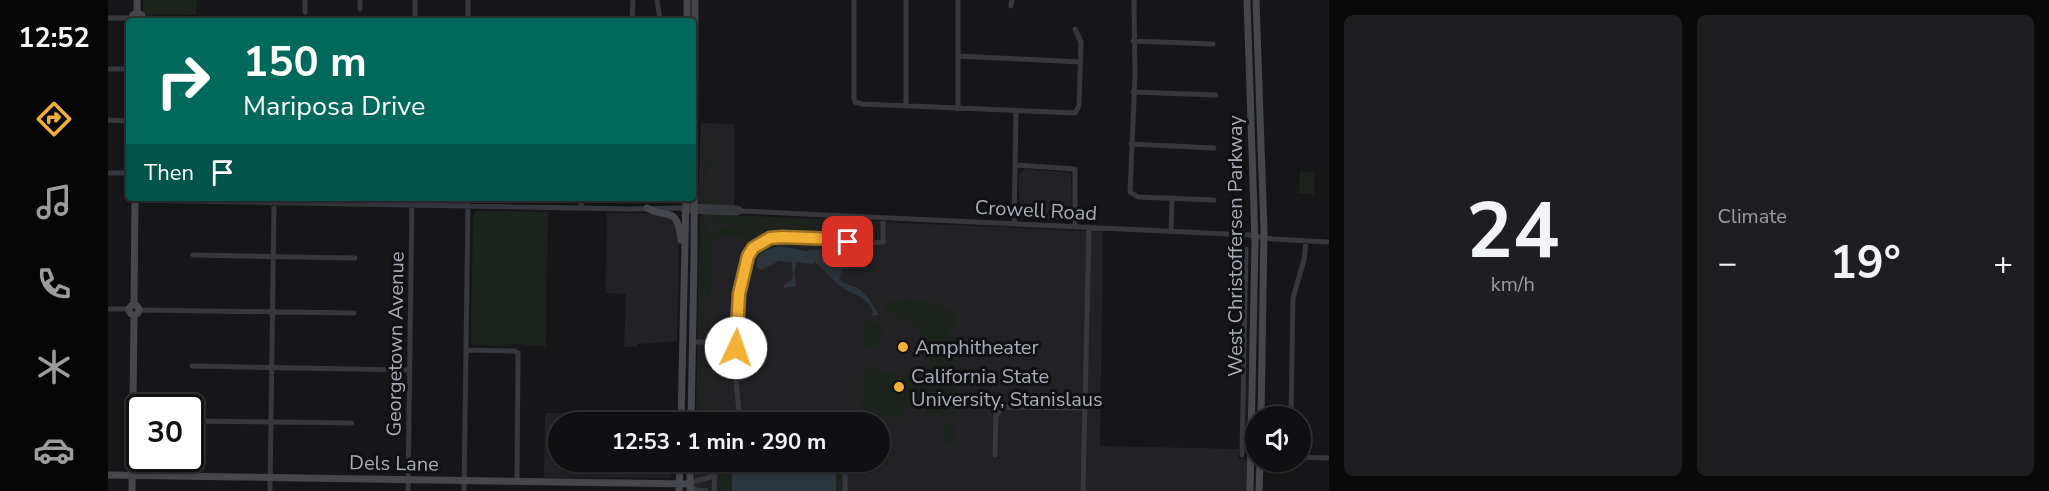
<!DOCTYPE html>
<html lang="en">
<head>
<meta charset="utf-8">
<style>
	:root { --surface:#101012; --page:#1e1e20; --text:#f1f3f6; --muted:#9c9d9f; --line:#303032; --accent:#f2b134 }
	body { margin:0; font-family:"Nunito Sans",sans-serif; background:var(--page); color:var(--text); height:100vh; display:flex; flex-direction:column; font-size:22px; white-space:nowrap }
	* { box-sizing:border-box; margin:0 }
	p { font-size:20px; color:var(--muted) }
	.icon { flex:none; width:33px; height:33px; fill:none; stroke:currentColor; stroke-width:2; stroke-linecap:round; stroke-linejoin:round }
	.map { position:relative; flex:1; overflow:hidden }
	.panel { display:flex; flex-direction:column; gap:15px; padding:15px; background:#09090a; width:720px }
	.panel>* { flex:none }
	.guide { position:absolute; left:18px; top:18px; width:570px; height:183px; border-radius:6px; box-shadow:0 2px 4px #0004,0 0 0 2px var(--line); background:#00695c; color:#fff; overflow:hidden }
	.buttons { position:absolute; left:1137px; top:406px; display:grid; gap:12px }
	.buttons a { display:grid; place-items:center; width:66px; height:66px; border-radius:50%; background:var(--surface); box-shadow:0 2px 4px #0004,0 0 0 2px var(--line); font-size:30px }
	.speed { position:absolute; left:18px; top:394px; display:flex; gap:12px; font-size:30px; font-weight:700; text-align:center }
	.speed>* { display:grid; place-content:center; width:78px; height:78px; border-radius:50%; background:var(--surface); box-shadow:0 2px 4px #0004,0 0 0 2px var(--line); line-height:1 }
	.speed .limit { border:3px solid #111; border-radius:9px; background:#fff; color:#111 }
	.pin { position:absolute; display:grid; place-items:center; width:51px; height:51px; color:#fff; margin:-26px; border-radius:12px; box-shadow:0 3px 9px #0006 }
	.me { position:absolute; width:66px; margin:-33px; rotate:3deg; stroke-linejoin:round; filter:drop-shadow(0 0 4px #0008) }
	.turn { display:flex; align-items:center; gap:21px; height:126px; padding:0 18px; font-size:27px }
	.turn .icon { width:78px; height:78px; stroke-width:2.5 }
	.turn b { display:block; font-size:42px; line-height:51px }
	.then { display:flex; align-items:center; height:57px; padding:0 18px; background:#0003; gap:12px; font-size:22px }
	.big { font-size:45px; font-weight:700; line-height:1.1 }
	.panel .tile { flex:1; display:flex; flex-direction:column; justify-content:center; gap:9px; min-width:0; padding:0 21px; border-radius:9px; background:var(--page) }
	.panel .dial { align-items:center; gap:0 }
	.dial b { font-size:78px; line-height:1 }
	.heat { display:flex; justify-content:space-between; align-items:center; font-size:33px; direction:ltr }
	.panel .tiles { flex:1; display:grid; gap:15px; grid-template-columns:repeat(2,1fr) }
	.trip { position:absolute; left:440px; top:412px; width:342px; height:60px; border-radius:30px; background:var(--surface); box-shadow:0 2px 4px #0004,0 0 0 2px var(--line); font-weight:700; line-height:60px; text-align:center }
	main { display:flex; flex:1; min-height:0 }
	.tabs { display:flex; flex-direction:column; width:108px; justify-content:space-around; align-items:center; background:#060607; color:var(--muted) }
	.tabs .icon { width:42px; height:42px }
	.tabs .on { color:var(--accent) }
	.tabs b { font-size:27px; color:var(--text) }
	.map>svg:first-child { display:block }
	.built { fill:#222225 }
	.green { fill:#1c231d }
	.water { fill:#2c353c }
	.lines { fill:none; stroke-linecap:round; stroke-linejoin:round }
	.street { stroke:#37383d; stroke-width:5 }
	.secondary { stroke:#45474d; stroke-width:7 }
	.route-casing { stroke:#9d7322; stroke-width:15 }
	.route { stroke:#f2b134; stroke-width:10 }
	.poi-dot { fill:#f2b134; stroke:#111113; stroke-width:2 }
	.labels { text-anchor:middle; stroke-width:6; stroke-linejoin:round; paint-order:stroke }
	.street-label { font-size:20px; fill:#a8adb8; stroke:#111113 }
	.poi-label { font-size:20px; fill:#a8adb8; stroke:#111113; text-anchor:start }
</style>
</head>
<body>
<main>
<nav class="tabs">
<b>12:52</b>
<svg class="icon on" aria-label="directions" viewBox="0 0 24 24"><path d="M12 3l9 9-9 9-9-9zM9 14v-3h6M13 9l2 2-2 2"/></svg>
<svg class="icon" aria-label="music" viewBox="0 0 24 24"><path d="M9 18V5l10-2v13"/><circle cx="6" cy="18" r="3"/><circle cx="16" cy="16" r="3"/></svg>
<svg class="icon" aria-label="phone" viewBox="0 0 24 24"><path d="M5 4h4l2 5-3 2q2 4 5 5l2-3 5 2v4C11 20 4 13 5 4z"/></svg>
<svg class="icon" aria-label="climate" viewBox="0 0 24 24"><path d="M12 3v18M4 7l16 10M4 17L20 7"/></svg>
<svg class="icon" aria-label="car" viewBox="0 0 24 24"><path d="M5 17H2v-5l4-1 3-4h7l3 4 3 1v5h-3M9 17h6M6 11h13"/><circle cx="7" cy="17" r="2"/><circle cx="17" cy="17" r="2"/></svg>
</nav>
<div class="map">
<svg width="1221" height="491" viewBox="0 0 1221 491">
	<rect width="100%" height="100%" fill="#161618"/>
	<path class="built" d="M593,123l34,1 -1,82 -32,-2 -4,-3z
		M916,169l47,4 1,44 -2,4 -50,-3 -1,-43z
		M499,213l55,1 12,7 5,17 -2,103 -40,3v3h-13l2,-53 -21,-1z
		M596,214l187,8 2,-1 7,2 101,4 2,-1 8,2 92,4 -3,214 139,3 -1,7 2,3h5l2,-4v36h-552v-29h184v-39h-183l4,-206z
		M437,413l131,1 -1,9h-117v39h116l-1,13 -4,3 -125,-1z"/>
	<path class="green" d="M35,0h54l-1,15 -50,-1 -3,-3z
		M595,139h2v22l12,2 -7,1 -4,4 -2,26 4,5h11v4h-16l-3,-3z
		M1192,171l15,1 -1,22 -15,-1z
		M368,211l72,1 -2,134 -21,-1 -6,-2 -10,3 -34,-1 -4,-2 2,-127z
		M597,214l171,9 3,3 -24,-2 -52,3 -23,-2 -19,4 -38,-6 -13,-3 -6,-4z
		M594,217c16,21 3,48 3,71 -1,17 4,31 -4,47l-2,-1z
		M748,225l21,2 1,11 -2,2 -21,2 -23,-6 -58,-1 -17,7 -11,10 -3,-1v-14h-29l-4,49v45l4,1v4l19,1 1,-4 1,2 -4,4h-28l5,-22 -2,-29 5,-50 6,-10 11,-2 35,4 17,-3 50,1z
		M800,299l26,4 23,9 -1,17h-7l-1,10h8l-1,73 -28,-35c1,-5 3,-9 3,-13 1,-2 -1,-8 -1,-10 0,-20 -11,-30 -29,-36 -7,-3 -9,-7 -16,-7l1,-9z
		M755,320l21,5 -5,17 1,4 -3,-3 -3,6 -11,-1z
		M1140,333l-1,122 -2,-5z
		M594,346l30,1h-26l4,1v5h-4l-2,46 2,20h28l-3,4h-27l-2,-29 2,-34z
		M591,349l3,10 -2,35 3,29h-6z
		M758,364l3,6 5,-2 7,3 -1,2 13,1v-5l2,5 34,10 25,31h-24l-4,-3v-8h-12l-15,13h-13l-7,6v15v-15h-17l1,-57z
		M839,420l4,1 3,3v20h-11l2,-10 -2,-9h3z
		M620,462h20v2h-16l-1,27h-15l3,-3v-7l-3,-1c2,-7 6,-15 12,-18z
		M642,462l86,1 6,5v9l-5,5 -1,-16 -86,-2z"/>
	<path class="water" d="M672,246l26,5 24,-3 37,8 2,7 -3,5 -23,1 -4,9c5,7 11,6 18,10 11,6 16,18 22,27l-7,1 1,-5c-6,-16 -22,-16 -34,-26 -8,-7 -17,-16 -24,-23l-2,2 -16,-2 -3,10 2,13 -2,2 -10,1v-3l9,-7 -1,-16 -13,-1 -18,9 -4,-2c-4,-14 11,-20 23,-22z
		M624,464l104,2v25h-104z"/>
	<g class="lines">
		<path class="street" d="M549,0l3,21
			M746,0v98l1,4 7,2 213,9 4,-7 2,-64 -6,-13
			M798,0v106
			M1026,0l1,76 -5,116 8,5 76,3
			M903,6l1,-6
			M252,9v-9
			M197,12v-12
			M0,18h24
			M34,18l105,3
			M307,21v-21
			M360,21v-21
			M524,21l1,-21
			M1025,41l80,3
			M850,56l122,6
			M0,69h21
			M1025,92l83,3
			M850,109v-109
			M0,120l21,1
			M1023,144l83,4
			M907,165l60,4v58
			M0,173h21
			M28,200l494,9 52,-1
			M582,206l48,2 4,3
			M473,208l1,-10
			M572,208l6,3 51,2 5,-2 507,24 23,4 57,3
			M906,224l2,-113
			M1063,231l1,-33
			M85,255l162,3
			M0,309h21
			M31,310l215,3
			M584,342h44
			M358,350l48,1 4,2 -1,128
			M84,366l218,4
			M1183,417l2,-119 11,-38 2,-19
			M83,421l161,2
			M627,423l4,-10 -4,-46 2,-61 10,-47 4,-8 12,-9 16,-5 55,2 29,5 20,-2v-24
			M887,455l1,-40 6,-8 82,1
			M1134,455l4,-206
			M1192,457l29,1
			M733,462l4,7v22
			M162,491l4,-288
			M300,491l4,-293
			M356,491l4,-286
			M598,491l-10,-1 -6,-6c8,-6 17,-3 25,-10
			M606,491l1,-17 8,-12
			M975,491l6,-264"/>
		<path class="secondary" d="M1139,0l8,242 -5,249
			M1148,0l8,231 -3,186
			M29,13v-13
			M25,21v-6l4,-2 5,2v6
			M579,21v-21
			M539,208c21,12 30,-4 34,32
			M26,304l1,-106
			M21 310a5 5 0 1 1 10 0a5 5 0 1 1-10 0Z
			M573,423l5,-225
			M583,423l3,-163 1,-260
			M0,475l582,9
			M24,491l2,-176
			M571,491l1,-29
			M582,491v-29
			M1151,491l1,-29"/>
	</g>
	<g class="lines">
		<defs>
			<path id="route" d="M628,348l3,-54 9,-38 5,-8 17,-10 12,-1 52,2 14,3"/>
		</defs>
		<use href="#route" class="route-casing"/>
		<use href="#route" class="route"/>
	</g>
	<g class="poi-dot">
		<circle cx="795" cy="347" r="6"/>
		<circle cx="791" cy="387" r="6"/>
	</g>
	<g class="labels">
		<g class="street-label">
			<text transform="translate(928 210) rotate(3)" y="7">Crowell Road</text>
			<text transform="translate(1127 246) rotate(-90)" y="7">West Christoffersen Parkway</text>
			<text transform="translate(287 344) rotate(-89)" y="7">Georgetown Avenue</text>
			<text transform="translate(286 463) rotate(1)" y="7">Dels Lane</text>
		</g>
		<g class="poi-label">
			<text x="807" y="354">Amphitheater</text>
			<text x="803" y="383">California State<tspan x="803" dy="23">University, Stanislaus</tspan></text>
		</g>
	</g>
</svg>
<div class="buttons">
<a><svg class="icon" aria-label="sound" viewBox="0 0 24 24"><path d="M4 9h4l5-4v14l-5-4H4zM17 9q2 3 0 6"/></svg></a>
</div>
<div class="speed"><div class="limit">30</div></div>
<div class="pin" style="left:740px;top:242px;background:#d93025"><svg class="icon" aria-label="arrive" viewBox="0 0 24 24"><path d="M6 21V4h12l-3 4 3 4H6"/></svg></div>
<svg class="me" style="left:628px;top:348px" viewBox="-20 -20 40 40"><circle r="19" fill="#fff"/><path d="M0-13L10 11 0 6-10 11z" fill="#f2b134"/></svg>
<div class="trip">12:53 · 1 min · 290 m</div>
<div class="guide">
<div class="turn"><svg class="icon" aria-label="right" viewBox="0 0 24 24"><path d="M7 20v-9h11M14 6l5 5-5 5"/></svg><div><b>150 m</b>Mariposa Drive</div></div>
<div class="then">Then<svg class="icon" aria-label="arrive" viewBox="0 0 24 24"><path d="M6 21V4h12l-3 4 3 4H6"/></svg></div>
</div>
</div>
<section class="panel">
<div class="tiles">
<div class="tile dial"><b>24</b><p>km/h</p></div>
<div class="tile"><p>Climate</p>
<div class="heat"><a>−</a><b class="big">19°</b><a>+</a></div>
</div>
</div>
</section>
</main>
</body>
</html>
